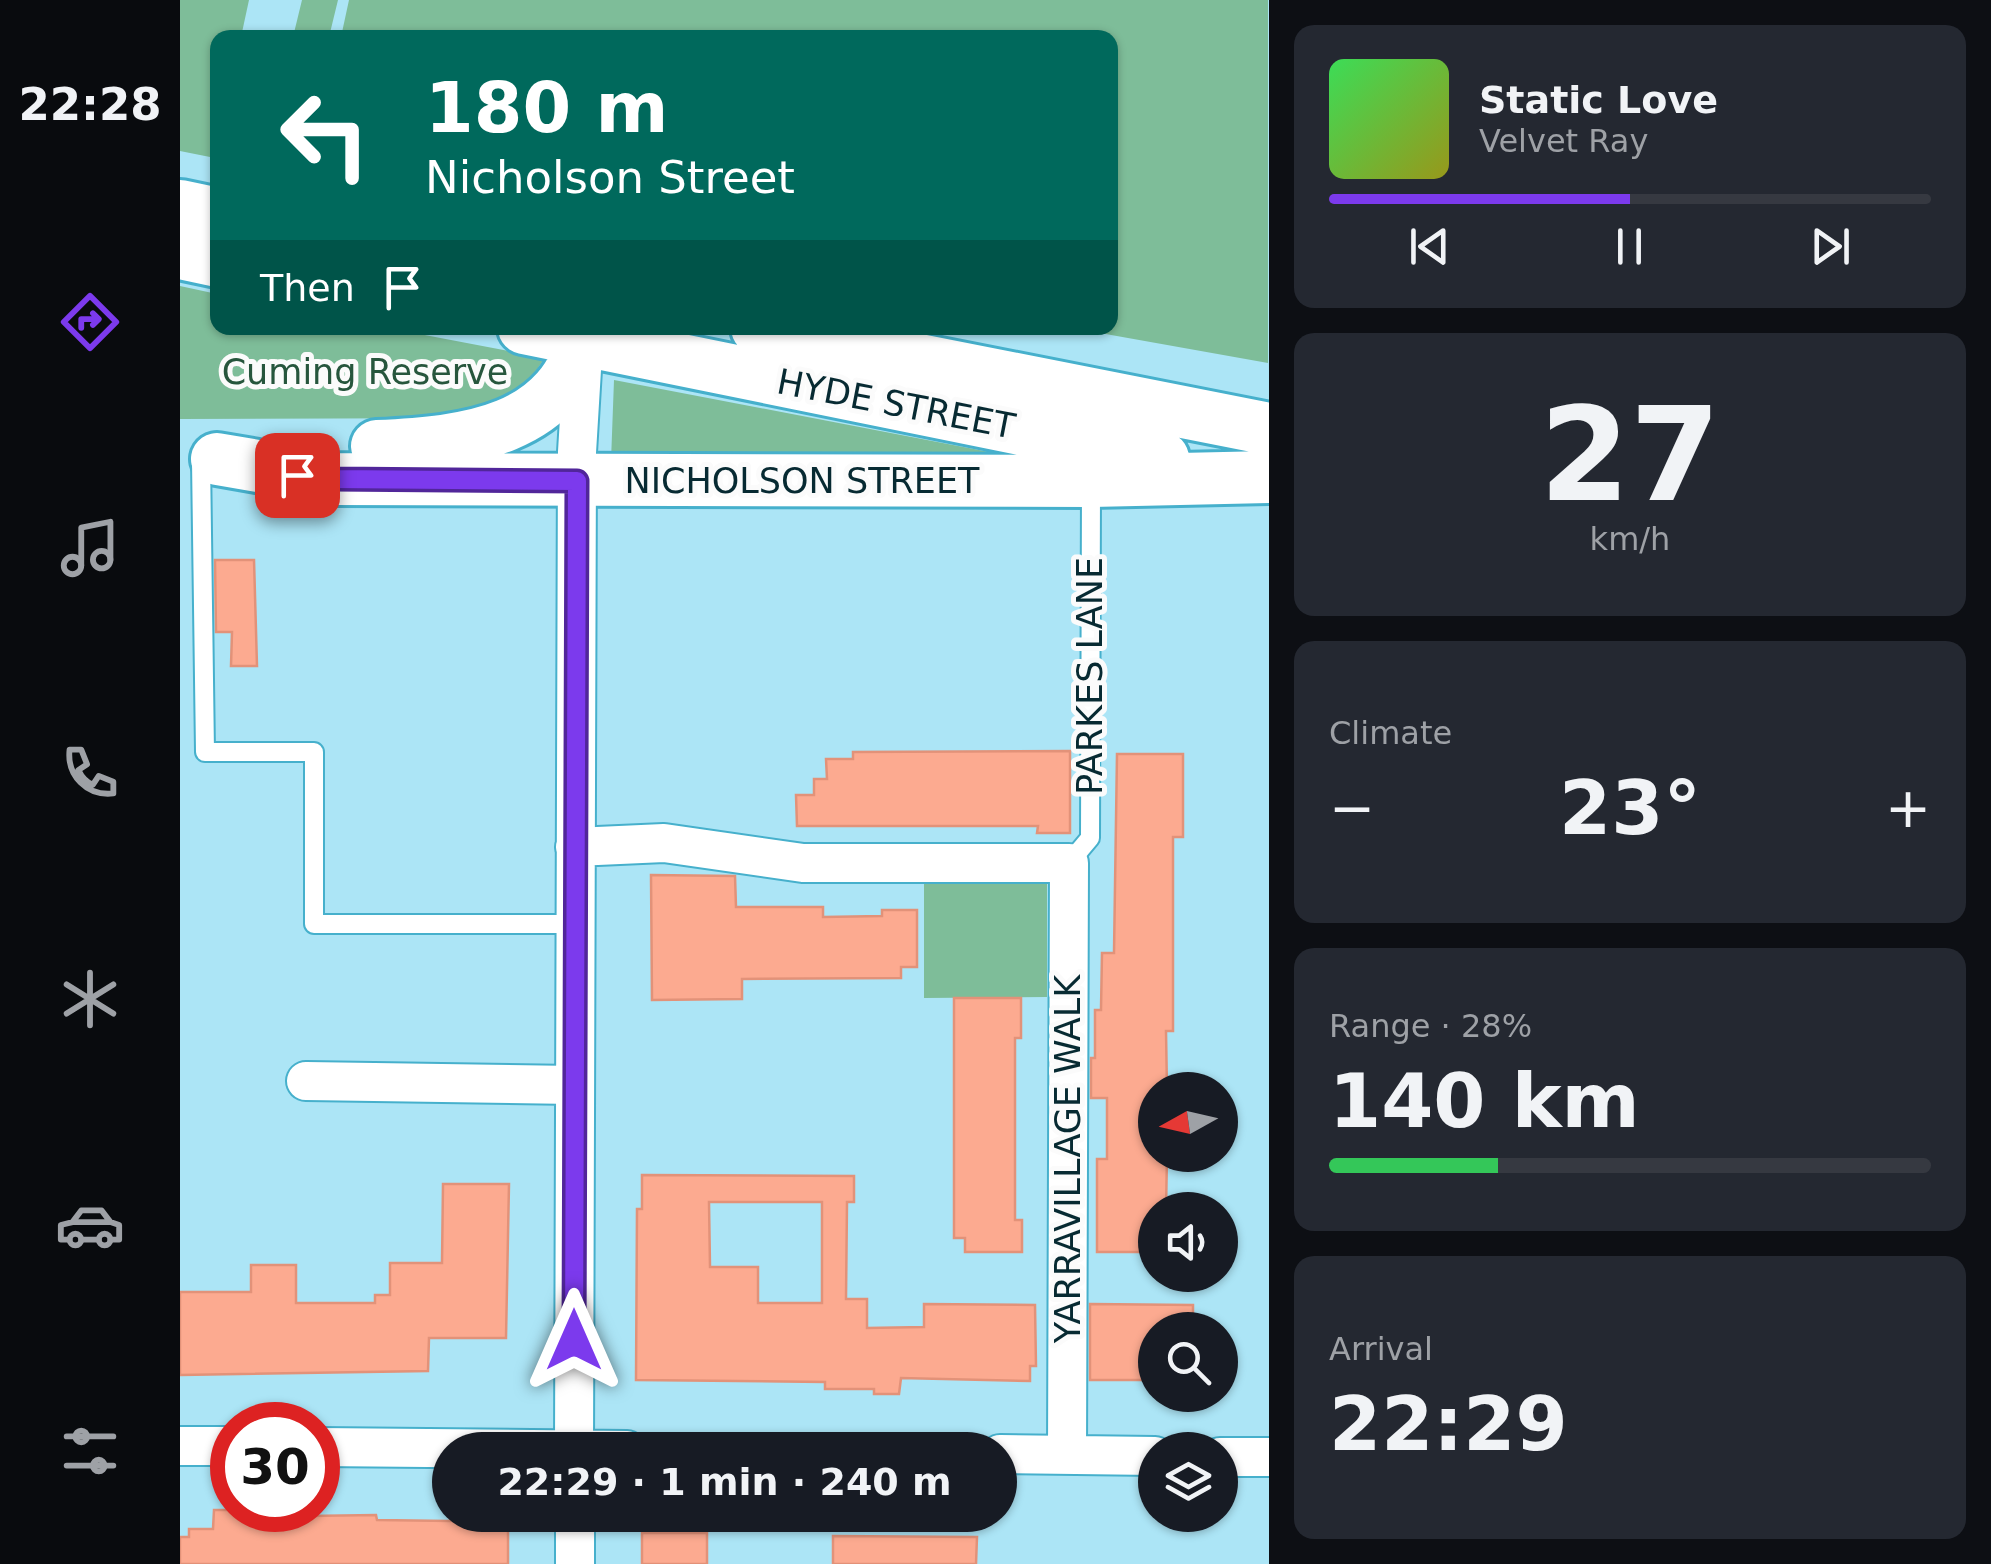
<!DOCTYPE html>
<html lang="en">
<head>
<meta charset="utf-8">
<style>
	:root { --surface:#171b24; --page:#242831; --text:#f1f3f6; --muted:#9ea1a6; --line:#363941; --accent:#7c3aed }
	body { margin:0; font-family:"DejaVu Sans",sans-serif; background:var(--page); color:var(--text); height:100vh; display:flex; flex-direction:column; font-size:38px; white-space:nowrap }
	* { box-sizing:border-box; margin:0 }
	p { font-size:32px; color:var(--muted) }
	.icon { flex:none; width:55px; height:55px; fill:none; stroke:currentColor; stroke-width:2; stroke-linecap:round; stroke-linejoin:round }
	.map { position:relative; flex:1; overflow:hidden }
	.panel { display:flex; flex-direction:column; gap:25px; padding:25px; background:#0d0f14; width:722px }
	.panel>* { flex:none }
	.banner { position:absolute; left:30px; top:30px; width:908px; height:305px; border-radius:20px; box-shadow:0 2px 8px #0004; background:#00695c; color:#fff; overflow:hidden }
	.needle { width:65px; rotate:262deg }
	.fabs { position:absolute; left:958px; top:1072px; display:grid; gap:20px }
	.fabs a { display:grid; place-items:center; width:100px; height:100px; border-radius:50%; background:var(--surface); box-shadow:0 2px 8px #0004; font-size:50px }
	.speed { position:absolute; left:30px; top:1402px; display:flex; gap:20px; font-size:50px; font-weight:700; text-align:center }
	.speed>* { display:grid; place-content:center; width:130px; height:130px; border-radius:50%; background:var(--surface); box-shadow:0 2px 8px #0004; line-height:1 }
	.speed .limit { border:15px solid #d22; background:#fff; color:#111 }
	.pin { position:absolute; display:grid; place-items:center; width:85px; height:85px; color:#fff; margin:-42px; border-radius:20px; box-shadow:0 5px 15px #0006 }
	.me { position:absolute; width:110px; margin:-55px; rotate:0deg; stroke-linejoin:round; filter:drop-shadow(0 0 8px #0008) }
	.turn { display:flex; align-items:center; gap:35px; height:210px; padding:0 50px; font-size:45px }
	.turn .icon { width:130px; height:130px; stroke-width:2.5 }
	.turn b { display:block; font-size:70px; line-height:85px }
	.then { display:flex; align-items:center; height:95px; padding:0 50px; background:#0003; gap:20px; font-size:38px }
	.big { font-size:75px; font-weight:700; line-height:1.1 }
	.panel .tile { flex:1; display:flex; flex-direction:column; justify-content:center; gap:15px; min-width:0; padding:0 35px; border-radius:20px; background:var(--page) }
	.panel .dial { align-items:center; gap:0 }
	.dial b { font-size:130px; line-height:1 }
	.song { display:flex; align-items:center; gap:30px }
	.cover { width:120px; height:120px; border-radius:15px; background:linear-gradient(135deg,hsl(130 70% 55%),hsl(60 70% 35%)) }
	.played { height:10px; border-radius:5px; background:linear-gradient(90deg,var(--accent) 50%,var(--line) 50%) }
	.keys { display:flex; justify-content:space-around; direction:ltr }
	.heat { display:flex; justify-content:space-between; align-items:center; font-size:55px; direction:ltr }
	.charge { height:15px; border-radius:8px; background:linear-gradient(90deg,#34c759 28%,var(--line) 0) }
	.trip { position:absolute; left:252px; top:1432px; width:585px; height:100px; border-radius:50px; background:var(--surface); box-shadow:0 2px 8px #0004; font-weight:700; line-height:100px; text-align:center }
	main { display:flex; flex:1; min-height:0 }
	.menu { display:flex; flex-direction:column; width:180px; justify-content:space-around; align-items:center; background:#090b0e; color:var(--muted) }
	.menu .icon { width:70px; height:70px }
	.menu .current { color:var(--accent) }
	.menu b { font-size:45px; color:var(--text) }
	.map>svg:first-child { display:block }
	.green { fill:#7ebd99 }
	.building { fill:#fcaa90; stroke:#e29279; stroke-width:2.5; fill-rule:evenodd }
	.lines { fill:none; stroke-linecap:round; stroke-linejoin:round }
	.lane-casing { stroke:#46b0cc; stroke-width:22 }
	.street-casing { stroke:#46b0cc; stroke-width:42 }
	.secondary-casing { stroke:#46b0cc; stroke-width:58 }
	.lane { stroke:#fff; stroke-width:18 }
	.street { stroke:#fff; stroke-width:38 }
	.secondary { stroke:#fff; stroke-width:52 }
	.route-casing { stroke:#51269a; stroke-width:25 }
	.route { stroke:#7c3aed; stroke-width:18 }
	.labels { text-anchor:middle; stroke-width:10; stroke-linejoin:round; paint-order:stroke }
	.park-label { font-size:35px; fill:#27563d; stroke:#fbfbfb }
	.street-label { font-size:35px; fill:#072a32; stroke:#fbfbfb }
</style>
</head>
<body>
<main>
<nav class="menu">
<b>22:28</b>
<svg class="icon current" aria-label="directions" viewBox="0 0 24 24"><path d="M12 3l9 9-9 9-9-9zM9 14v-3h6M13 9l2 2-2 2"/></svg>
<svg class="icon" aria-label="music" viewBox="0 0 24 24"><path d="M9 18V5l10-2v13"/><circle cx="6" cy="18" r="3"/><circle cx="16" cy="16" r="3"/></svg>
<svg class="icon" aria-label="phone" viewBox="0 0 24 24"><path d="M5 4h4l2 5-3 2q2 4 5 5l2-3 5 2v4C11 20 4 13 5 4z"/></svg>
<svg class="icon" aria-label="climate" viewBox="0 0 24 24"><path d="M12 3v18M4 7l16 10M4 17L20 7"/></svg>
<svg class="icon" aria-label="car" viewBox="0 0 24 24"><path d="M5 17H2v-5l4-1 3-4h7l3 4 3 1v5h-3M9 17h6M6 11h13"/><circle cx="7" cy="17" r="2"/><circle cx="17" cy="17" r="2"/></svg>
<svg class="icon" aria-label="filters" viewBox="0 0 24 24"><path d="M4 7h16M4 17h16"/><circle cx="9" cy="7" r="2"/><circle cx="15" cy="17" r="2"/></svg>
</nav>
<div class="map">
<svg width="1089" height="1564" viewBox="0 0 1089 1564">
	<rect width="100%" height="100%" fill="#ace5f6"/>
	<path class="green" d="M0,0h69l-8,37 -23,1 -3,120 -35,-7z
		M122,0h36l-9,37h-36z
		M169,0h919v363l-196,-35h38v-290l-769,-1z
		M0,286l37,8 1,34h170l157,30 -22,31 -31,29 -312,1z
		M434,380l433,83 -436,-2z
		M744,876h123v121l-123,1z"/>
	<path class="building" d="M35,560h39l3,106h-26l1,-34h-16z
		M890,751v82h-33l1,-7h-241l-1,-31h18v-16h13l-1,-20h27v-7z
		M937,754h66v83h-10v194h-7l1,59h-12v65h12l-1,55h-11v42h-58v-93h10v-61h-16v-40h4v-48h6l1,-57h12z
		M471,875l84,1 1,31h87v10l59,-1v-6h35v57h-16v11l-159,1v20l-90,1z
		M774,998h67v40h-6v182h7v32h-57v-14h-11z
		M462,1175l212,1v26h-7l-1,97h21v29l57,-1v-23l111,1 1,61h-6v15l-129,-3 -2,16h-25v-5h-49v-7l-189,-2 1,-171h5zM529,1202h113v101h-64v-36h-48z
		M263,1184h66l-3,154h-77l-1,33 -248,4v-83h71v-27h45v38h79v-8h15v-32h52z
		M910,1304l103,1v25h-38v50h-65z
		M34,1510h26v7l136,-2 1,5 73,1v-5h25l1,6h32v42h-328v-27h9v-8h24z
		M462,1533h65v31h-65z
		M653,1536l144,1 -1,27h-143z"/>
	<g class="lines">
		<defs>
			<path id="lane" d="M21,460l4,292h109v172h261
				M889,863l21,-25 1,-352"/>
			<path id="street" d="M395,847l89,-4 139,20h266l-2,592
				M126,1081l269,4
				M0,1446h52
				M138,1447l309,3
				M394,1450l3,-998 6,-99
				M820,1454l155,2
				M1040,1457h49
				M395,1515v49"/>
			<path id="secondary" d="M0,206l38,8
				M0,253l38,8
				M344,328l639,130
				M577,328l512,101
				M197,446c88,-4 188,-13 209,-118
				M37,459l116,20 758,2 178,-4"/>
		</defs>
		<use href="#lane" class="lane-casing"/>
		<use href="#street" class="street-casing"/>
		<use href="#secondary" class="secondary-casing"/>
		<use href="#lane" class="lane"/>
		<use href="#street" class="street"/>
		<use href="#secondary" class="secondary"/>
	</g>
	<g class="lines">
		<defs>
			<path id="route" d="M117,475l37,4 243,2 -3,859"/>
		</defs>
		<use href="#route" class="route-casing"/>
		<use href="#route" class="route"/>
	</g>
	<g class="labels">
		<g class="park-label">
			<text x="185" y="384">Cuming Reserve</text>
		</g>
		<g class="street-label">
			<text transform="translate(716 404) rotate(11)" y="12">HYDE STREET</text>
			<text x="622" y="493">NICHOLSON STREET</text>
			<text transform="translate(910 676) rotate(-90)" y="12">PARKES LANE</text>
			<text transform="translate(888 1159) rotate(-90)" y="12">YARRAVILLAGE WALK</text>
		</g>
	</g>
</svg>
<div class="fabs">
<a><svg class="needle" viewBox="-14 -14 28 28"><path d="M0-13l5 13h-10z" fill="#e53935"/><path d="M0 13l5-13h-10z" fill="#9ea1a6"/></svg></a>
<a><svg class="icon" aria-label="sound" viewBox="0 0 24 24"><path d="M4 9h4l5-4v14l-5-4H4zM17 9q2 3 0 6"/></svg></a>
<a><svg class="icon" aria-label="search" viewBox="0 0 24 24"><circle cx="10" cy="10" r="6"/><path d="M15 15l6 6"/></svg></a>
<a><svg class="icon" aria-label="layers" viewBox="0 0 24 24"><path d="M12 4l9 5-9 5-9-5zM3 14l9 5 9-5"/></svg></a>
</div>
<div class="speed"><div class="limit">30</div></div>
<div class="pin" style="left:117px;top:475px;background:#d93025"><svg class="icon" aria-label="arrive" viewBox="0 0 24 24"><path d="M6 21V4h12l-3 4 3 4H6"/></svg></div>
<svg class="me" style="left:394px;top:1340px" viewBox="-20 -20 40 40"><path d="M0-17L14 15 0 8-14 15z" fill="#7c3aed" stroke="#fff" stroke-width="4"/></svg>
<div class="trip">22:29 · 1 min · 240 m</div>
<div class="banner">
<div class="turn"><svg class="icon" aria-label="left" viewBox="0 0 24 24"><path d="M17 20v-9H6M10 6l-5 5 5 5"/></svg><div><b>180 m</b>Nicholson Street</div></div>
<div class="then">Then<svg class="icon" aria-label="arrive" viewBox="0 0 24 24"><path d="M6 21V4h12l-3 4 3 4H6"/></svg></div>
</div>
</div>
<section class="panel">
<div class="tile">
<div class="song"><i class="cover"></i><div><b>Static Love</b><p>Velvet Ray</p></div></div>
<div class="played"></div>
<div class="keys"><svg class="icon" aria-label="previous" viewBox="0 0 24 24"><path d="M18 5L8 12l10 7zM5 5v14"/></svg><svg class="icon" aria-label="pause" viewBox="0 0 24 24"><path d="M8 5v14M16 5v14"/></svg><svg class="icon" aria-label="next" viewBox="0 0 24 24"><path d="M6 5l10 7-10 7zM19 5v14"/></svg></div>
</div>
<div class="tile dial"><b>27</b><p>km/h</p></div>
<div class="tile"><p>Climate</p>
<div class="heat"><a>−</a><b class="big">23°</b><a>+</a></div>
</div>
<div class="tile"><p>Range · 28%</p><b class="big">140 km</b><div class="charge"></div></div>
<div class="tile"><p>Arrival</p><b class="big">22:29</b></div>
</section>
</main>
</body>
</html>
